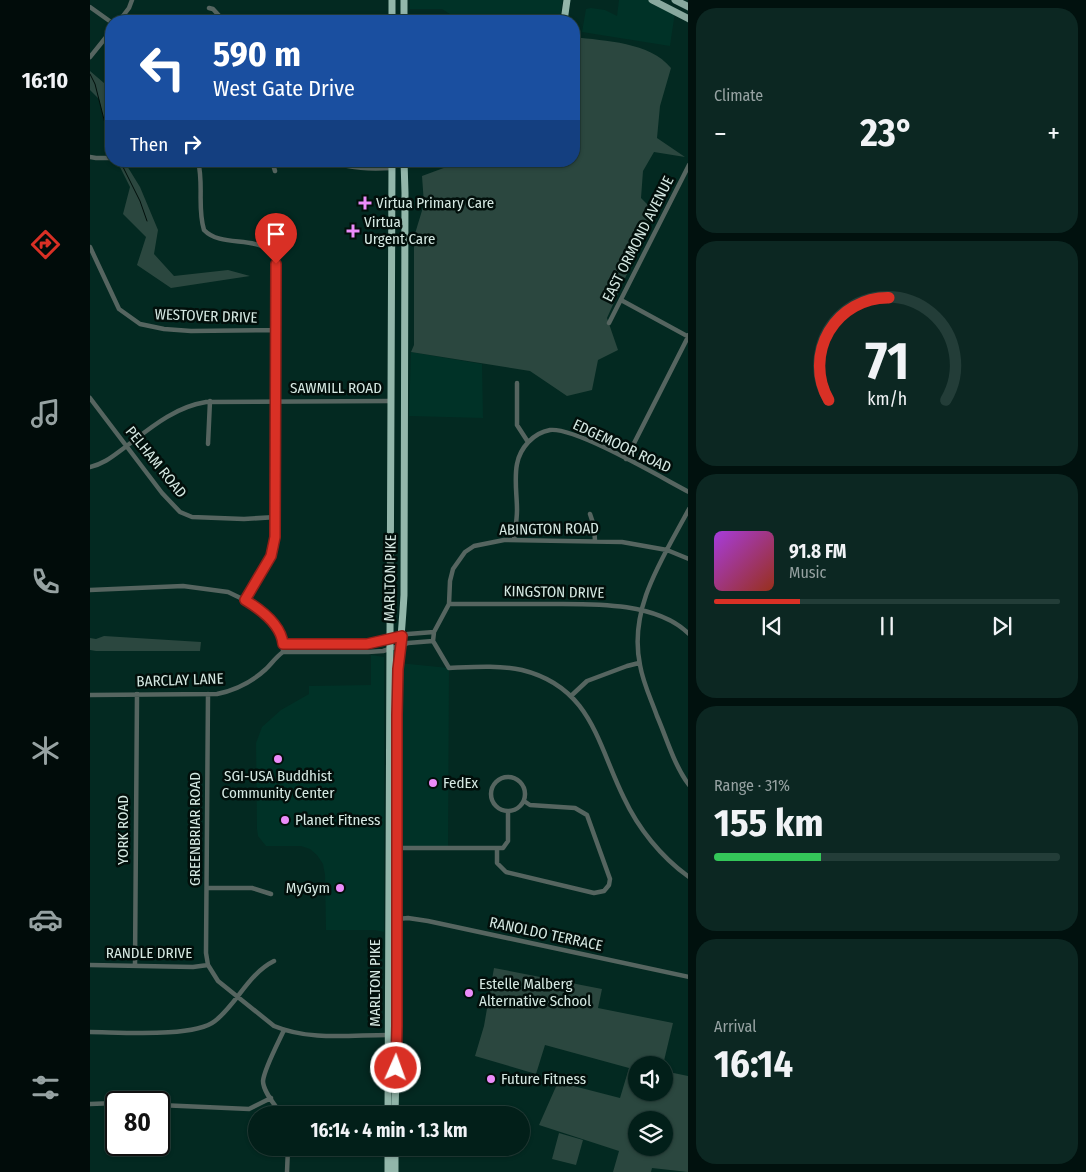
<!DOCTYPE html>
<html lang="en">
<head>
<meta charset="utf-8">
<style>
	:root { --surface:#021f19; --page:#0c2722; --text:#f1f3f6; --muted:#96a2a2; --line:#233d38; --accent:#d93025 }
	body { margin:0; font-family:"Fira Sans Condensed",sans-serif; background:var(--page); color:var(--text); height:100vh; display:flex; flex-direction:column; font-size:19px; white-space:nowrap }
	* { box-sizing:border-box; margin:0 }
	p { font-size:16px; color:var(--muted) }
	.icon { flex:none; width:28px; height:28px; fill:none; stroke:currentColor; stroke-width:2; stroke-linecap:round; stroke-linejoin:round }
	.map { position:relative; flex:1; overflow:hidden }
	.side { display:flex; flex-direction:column; gap:8px; padding:8px; background:#01110e; width:398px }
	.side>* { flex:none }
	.banner { position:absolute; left:15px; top:15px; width:475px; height:152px; border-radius:20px; box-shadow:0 1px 4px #0004,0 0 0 1px var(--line); background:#1a4fa0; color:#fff; overflow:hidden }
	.fabs { position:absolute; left:538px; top:1056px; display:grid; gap:10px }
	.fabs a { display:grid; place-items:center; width:45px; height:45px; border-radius:50%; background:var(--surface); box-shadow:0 1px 4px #0004,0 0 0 1px var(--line); font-size:25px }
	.speed { position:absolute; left:15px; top:1091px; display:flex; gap:10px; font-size:25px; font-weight:700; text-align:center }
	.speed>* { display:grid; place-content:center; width:65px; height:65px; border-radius:50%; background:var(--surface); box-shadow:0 1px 4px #0004,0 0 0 1px var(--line); line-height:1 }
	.speed .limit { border:2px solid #111; border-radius:8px; background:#fff; color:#111 }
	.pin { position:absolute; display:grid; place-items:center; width:42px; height:42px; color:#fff; margin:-51px -21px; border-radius:50% 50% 50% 0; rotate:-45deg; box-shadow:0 0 5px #0007 }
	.pin .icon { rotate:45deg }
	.me { position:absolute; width:55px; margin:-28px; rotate:2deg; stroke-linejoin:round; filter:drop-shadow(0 0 4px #0008) }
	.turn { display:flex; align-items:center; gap:18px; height:105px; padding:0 25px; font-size:22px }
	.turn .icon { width:65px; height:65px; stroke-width:2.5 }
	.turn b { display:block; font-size:35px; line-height:42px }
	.then { display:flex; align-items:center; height:48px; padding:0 25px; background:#0003; gap:10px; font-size:19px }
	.big { font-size:38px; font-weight:700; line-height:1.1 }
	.side .tile { flex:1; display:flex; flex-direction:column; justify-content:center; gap:8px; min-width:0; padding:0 18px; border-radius:20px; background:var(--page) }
	.side .dial { align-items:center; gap:0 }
	.dial svg { height:130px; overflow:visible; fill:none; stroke:var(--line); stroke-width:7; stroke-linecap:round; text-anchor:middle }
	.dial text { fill:var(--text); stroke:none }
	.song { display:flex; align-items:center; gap:15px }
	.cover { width:60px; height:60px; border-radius:8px; background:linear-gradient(135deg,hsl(280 70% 55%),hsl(10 70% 35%)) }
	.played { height:5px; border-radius:2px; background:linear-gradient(90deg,var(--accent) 25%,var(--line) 25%) }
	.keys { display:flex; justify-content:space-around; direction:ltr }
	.heat { display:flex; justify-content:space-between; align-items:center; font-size:28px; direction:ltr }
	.charge { height:8px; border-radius:4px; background:linear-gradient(90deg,#34c759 31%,var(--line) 0) }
	.trip { position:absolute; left:158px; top:1106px; width:282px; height:50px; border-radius:25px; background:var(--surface); box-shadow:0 1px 4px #0004,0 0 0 1px var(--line); font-weight:700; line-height:50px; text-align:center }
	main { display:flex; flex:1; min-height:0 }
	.dock { display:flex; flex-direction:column; width:90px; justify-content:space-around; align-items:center; background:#010c0a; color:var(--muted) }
	.dock .icon { width:35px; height:35px }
	.dock .selected { color:var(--accent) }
	.dock b { font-size:22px; color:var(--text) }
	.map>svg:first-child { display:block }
	.built { fill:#003227 }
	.green { fill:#2b473f; fill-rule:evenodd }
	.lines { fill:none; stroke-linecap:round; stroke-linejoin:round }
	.stream { stroke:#000e0a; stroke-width:1 }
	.minor { stroke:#566560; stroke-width:4.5 }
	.primary { stroke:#88a89e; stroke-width:7 }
	.trunk { stroke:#92b6aa; stroke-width:7 }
	.route-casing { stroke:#8d1f18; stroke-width:12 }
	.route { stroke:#d93025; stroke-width:9 }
	.poi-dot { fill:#ec8cfa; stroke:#020f0b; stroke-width:2 }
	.labels { text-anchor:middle; stroke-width:5; stroke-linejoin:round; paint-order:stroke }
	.poi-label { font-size:15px; fill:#d5e8e2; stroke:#020f0b; text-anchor:start }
	.street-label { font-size:15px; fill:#d5e8e2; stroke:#020f0b }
</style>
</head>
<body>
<main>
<nav class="dock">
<b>16:10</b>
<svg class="icon selected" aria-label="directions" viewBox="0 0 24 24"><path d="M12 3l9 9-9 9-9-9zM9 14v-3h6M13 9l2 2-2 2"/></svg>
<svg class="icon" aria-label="music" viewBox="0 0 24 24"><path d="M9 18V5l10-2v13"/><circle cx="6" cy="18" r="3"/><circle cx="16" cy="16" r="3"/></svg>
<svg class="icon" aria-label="phone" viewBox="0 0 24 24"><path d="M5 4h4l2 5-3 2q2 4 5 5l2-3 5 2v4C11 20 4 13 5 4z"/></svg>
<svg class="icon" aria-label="climate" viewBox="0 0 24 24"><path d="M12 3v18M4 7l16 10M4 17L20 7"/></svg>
<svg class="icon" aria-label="car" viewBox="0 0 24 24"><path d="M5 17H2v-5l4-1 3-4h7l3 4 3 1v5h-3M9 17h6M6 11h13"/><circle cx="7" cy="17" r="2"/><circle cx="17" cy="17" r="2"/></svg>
<svg class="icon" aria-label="filters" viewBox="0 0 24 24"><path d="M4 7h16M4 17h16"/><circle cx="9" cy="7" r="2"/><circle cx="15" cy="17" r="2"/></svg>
</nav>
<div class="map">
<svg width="599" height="1172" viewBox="0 0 599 1172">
	<rect width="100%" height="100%" fill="#032921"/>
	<path class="built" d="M320,0h153l-4,21h-84l-17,-2 -16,-10h-32z
		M529,0h33l23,12 -5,34 -88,-14 4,-23 5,-1 14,2 12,6z
		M321,352l71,12 1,54 -74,-2z
		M281,655l13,2v275l-9,-2h-49l-1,-55 -2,-11 -6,-9 -7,-6 -9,-3h-35l-8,-10 -1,-7 -1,-86 6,-16 19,-17 28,-16v-8l62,-1z
		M309,663l50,5 -1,181 -50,-1z"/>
	<path class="green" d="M484,37c31,4 76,5 97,31l-11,38 -3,32 28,19 -31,-5 -11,19 -2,27 14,14 -48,106 11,32 -20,10 -6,30 -25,6 -37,-25 -119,-19 3,-7v-108l10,-33 -2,-28 27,-10 43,1v-6h82z
		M0,71l21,18v61l-12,-51 -9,-9z
		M27,161h7l16,26 18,43 -4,24 20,22 54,-6 22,6 -79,12 -34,-23 9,-28 -23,-23 7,-27z
		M14,636l97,6 -1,9h-104l-6,-1v-12l6,1z
		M404,968l108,21 -4,19 75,15 -10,42h-27v27h28v-21l24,5v96l-36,-4 -1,4h-38l6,-21 -80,-26 19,-43 62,16 9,-30 -84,-23 -9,29 -61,-18 9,-30zM546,1120h28v28h-28z
		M469,1133l24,7 -7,25 -24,-6z"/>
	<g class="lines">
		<path class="stream" d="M0,74l5,10 16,63
			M30,161l20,40 7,20"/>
		<path class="minor" d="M0,7l21,15
			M119,8l4,1 11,12
			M29,21l10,-13 3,-8
			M184,21l13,-1 9,1
			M0,57l21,-26
			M0,157l6,1h15
			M108,161c6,23 -1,47 6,69 20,21 64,0 72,34l-1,273 -4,19 -26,43
			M182,161l3,10
			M241,161c19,8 40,8 61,7
			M0,247l29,62 21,15 24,5 27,2 85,-1
			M531,300l68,37
			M519,323l80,-158
			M427,383v42l11,17
			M0,398l72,95 18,19 12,5 52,2 32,-2
			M118,444l2,-43
			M536,459l63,-124
			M0,467c14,-3 23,-11 34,-19 25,-19 50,-41 82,-46l185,-1
			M599,509c-26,49 -61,99 -49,156 3,18 11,34 17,51 10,23 17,49 32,69
			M500,514l4,12 1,15
			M424,540c1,-10 3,-20 3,-30 0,-15 -3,-31 0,-46 3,-16 16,-31 33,-34 26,-3 112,48 139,62
			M599,559l-22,-9 -45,-8 -118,-2 -30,6 -9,6 -12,17 -3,12 -1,23 -15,28 -1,9 16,27c24,-1 49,-3 73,2 69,17 75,73 102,128 14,30 37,59 65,79
			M0,590l93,-4 45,6 27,13 12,12 14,17 2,10v8c-7,5 -11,11 -17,17 -14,13 -30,21 -49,25l-127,1
			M359,604c31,0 61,0 92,0 45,0 114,-4 148,30
			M193,644h84l41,-10 26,-2
			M193,652h85l15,-1 25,-8 25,-2
			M118,694l-2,259 2,12 10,16 56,45c36,15 76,9 114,9
			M481,696l16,-15 40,-15 12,-3
			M401 794a17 17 0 1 1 34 0a17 17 0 1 1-34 0Z
			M308,848h105l5,-7v-30
			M407,849v14l9,9 88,21 10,-2 5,-6 1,-6 -23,-64 -12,-7 -45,-3 -6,-4
			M118,888h44l19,6
			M307,919l11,-1 20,3 261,56
			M0,965l103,2 15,-2
			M45,966l2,-272
			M0,1032c28,0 104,6 125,-11 22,-17 33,-47 59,-60
			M0,1104l26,-1
			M69,1105l90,4 22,-11
			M192,1115c-6,-9 -19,-23 -19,-34 1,-12 16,-40 21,-51
			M197,1172l1,-24"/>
		<path class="primary" d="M562,0l37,19
			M585,0l14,7"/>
		<path class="trunk" d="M314,0v21
			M302,21v-21
			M474,21l3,-21
			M298,1115l4,-954
			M305,1115l2,-89v-325c1,-35 5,-70 7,-106l1,-402 -1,-32
			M298,1172v-24
			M305,1172v-24"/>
	</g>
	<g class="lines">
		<defs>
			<path id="route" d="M186,264l-1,273 -4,19 -26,44c15,9 36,24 38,44h84l35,-8 -4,33 -1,46v311l-1,42"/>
		</defs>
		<use href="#route" class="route-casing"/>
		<use href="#route" class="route"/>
	</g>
	<g class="poi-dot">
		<path d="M272.5 195.5h5v5h5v5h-5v5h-5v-5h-5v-5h5z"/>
		<path d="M260.5 223.5h5v5h5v5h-5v5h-5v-5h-5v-5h5z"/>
		<circle cx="188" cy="759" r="5"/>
		<circle cx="343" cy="783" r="5"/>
		<circle cx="195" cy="820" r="5"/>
		<circle cx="250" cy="888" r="5"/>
		<circle cx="379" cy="993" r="5"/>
		<circle cx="401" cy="1079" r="5"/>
	</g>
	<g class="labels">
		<g class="poi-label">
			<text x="286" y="208">Virtua Primary Care</text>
			<text x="274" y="227">Virtua<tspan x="274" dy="17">Urgent Care</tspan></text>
			<text x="188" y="781" text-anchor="middle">SGI-USA Buddhist<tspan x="188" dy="17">Community Center</tspan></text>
			<text x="353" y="788">FedEx</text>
			<text x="205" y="825">Planet Fitness</text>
			<text x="240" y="893" text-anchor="end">MyGym</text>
			<text x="389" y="989">Estelle Malberg<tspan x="389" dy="17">Alternative School</tspan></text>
			<text x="411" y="1084">Future Fitness</text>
		</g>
		<g class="street-label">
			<text transform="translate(548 239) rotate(-63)" y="5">EAST ORMOND AVENUE</text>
			<text transform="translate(116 316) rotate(2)" y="5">WESTOVER DRIVE</text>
			<text x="246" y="393">SAWMILL ROAD</text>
			<text transform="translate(532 446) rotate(25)" y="5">EDGEMOOR ROAD</text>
			<text transform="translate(66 462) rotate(51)" y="5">PELHAM ROAD</text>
			<text transform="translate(459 529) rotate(-1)" y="5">ABINGTON ROAD</text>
			<text transform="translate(300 578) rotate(-89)" y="5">MARLTON PIKE</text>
			<text transform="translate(464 592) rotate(1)" y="5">KINGSTON DRIVE</text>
			<text transform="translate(90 680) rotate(-2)" y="5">BARCLAY LANE</text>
			<text transform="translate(105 829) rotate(-90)" y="5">GREENBRIAR ROAD</text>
			<text transform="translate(33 830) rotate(-90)" y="5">YORK ROAD</text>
			<text transform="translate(456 934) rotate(12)" y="5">RANOLDO TERRACE</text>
			<text x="59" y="958">RANDLE DRIVE</text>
			<text transform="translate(285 983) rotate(-90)" y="5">MARLTON PIKE</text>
		</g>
	</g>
</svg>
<div class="fabs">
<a><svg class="icon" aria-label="sound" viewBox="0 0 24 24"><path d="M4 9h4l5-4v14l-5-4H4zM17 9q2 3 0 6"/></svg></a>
<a><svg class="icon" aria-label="layers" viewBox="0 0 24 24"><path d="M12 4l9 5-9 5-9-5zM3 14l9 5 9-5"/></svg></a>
</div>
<div class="speed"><div class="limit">80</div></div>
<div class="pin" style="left:186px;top:264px;background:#d93025"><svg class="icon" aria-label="arrive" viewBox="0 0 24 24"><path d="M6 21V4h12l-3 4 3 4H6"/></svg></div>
<svg class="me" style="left:306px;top:1068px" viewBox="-20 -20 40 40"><circle r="17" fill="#d93025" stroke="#fff" stroke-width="3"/><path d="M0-11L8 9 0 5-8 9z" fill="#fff"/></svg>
<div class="trip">16:14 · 4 min · 1.3 km</div>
<div class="banner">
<div class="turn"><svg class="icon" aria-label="left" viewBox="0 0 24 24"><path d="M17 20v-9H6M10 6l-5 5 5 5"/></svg><div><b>590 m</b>West Gate Drive</div></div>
<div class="then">Then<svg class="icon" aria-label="right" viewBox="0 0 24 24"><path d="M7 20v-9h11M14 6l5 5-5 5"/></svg></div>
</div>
</div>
<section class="side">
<div class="tile"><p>Climate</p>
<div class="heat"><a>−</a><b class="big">23°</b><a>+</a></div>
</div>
<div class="tile dial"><svg viewBox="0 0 100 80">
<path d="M14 69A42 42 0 1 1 86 69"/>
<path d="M14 69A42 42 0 0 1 51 6" stroke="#d93025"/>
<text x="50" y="56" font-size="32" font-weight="700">71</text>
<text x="50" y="72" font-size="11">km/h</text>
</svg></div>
<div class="tile">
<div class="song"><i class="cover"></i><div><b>91.8 FM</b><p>Music</p></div></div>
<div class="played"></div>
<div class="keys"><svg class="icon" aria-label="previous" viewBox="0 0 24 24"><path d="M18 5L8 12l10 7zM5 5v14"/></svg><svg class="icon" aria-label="pause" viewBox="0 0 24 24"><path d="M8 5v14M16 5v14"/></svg><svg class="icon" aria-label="next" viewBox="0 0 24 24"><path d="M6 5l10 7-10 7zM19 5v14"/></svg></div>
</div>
<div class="tile"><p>Range · 31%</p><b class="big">155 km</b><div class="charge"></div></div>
<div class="tile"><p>Arrival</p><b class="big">16:14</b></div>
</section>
</main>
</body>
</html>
